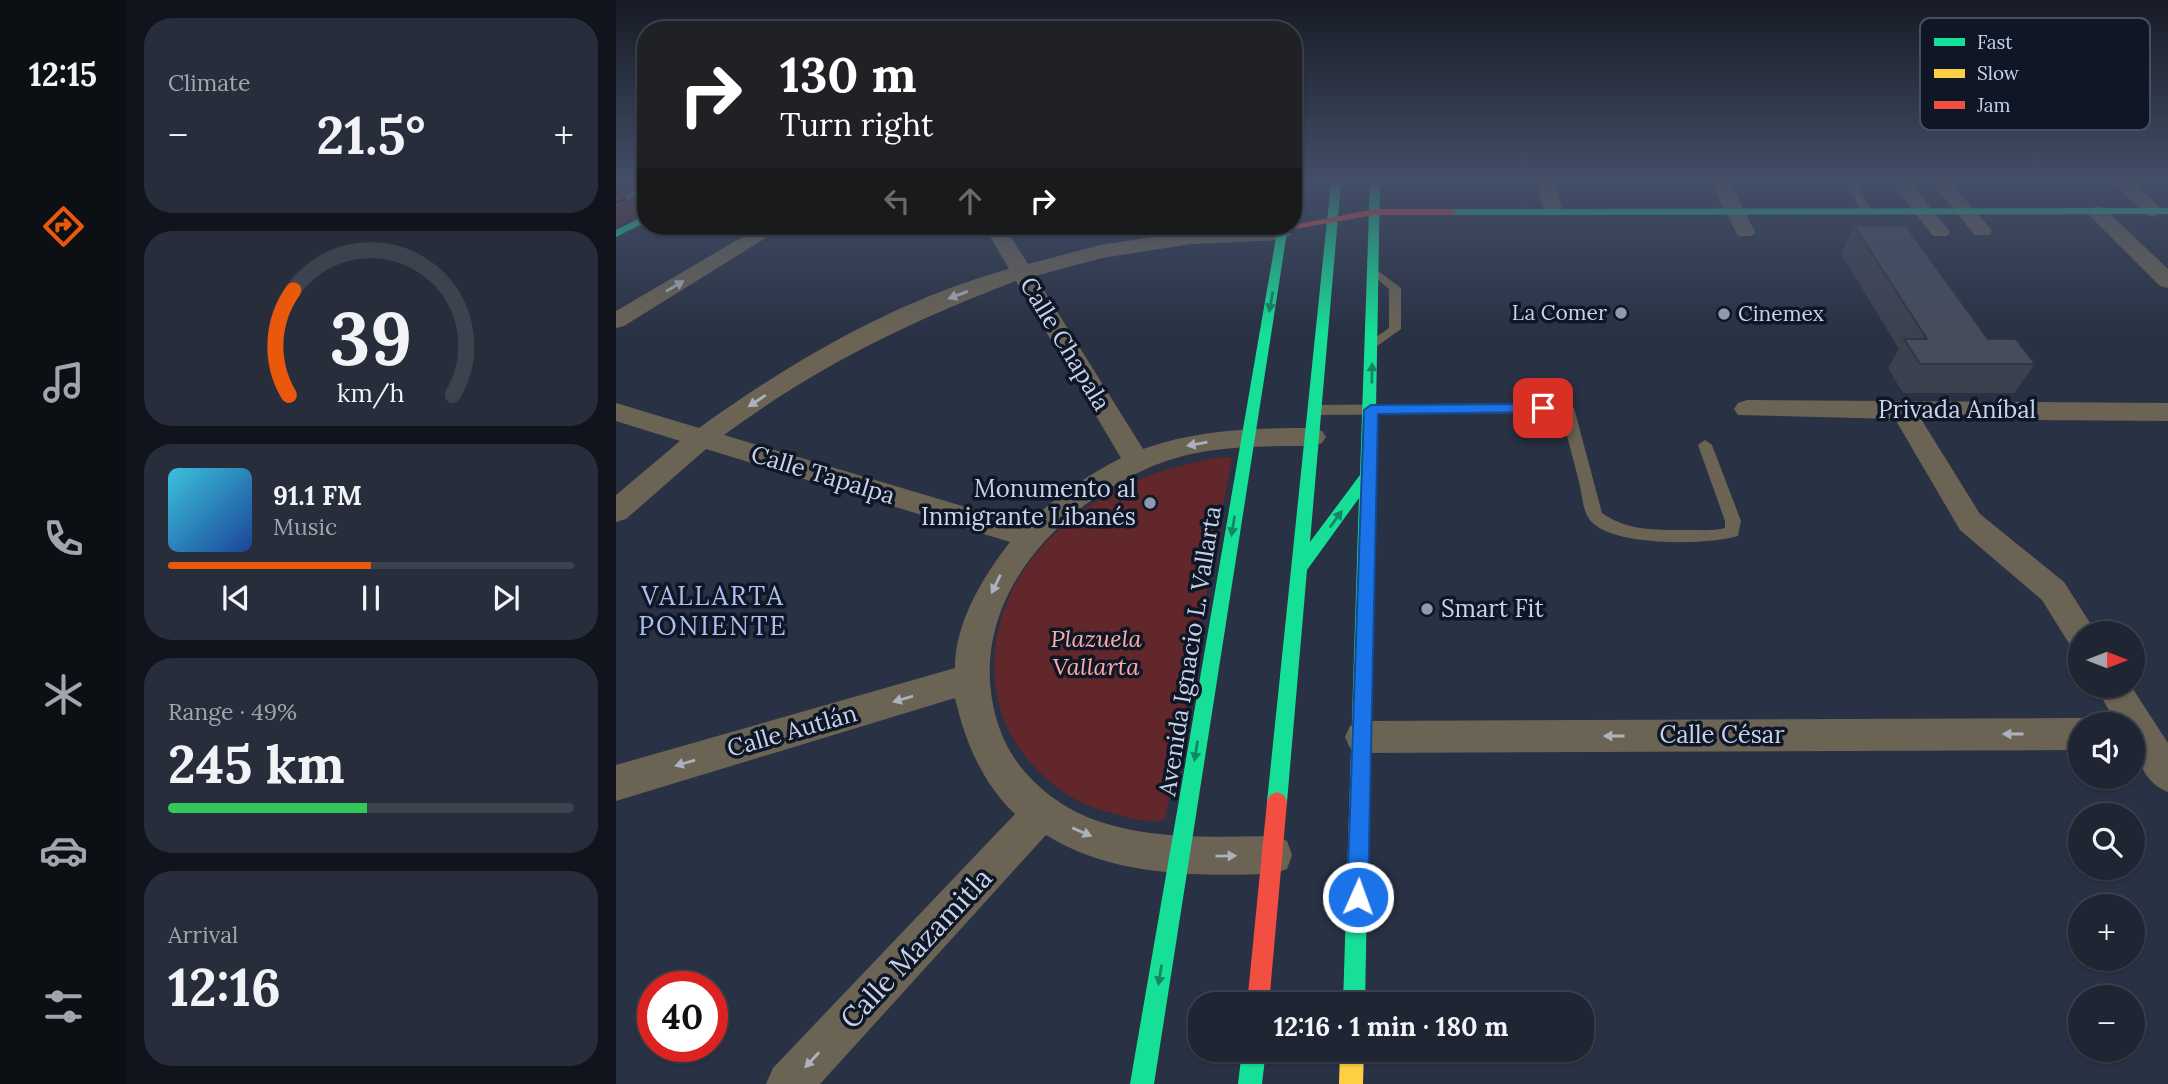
<!DOCTYPE html>
<html lang="en">
<head>
<meta charset="utf-8">
<style>
	:root { --surface:#1f2533; --page:#272d3b; --text:#f1f3f6; --muted:#a1a5ac; --line:#3c424e; --accent:#ea580c }
	body { margin:0; font-family:Lora,serif; background:var(--page); color:var(--text); height:100vh; display:flex; flex-direction:column; font-size:26px; white-space:nowrap }
	* { box-sizing:border-box; margin:0 }
	p { font-size:23px; color:var(--muted) }
	.icon { flex:none; width:38px; height:38px; fill:none; stroke:currentColor; stroke-width:2; stroke-linecap:round; stroke-linejoin:round }
	.map { position:relative; flex:1; overflow:hidden }
	.panel { display:flex; flex-direction:column; gap:18px; padding:18px; background:#11141c; width:490px }
	.panel>* { flex:none }
	.banner { position:absolute; left:21px; top:21px; width:665px; height:214px; border-radius:28px; box-shadow:0 2px 5px #0004,0 0 0 2px var(--line); background:#202124; color:#fff; overflow:hidden }
	.needle { width:46px; rotate:90deg }
	.buttons { position:absolute; left:1452px; top:621px; display:grid; gap:14px }
	.buttons a { display:grid; place-items:center; width:77px; height:77px; border-radius:50%; background:var(--surface); box-shadow:0 2px 5px #0004,0 0 0 2px var(--line); font-size:35px }
	.speed { position:absolute; left:21px; top:971px; display:flex; gap:14px; font-size:35px; font-weight:700; text-align:center }
	.speed>* { display:grid; place-content:center; width:91px; height:91px; border-radius:50%; background:var(--surface); box-shadow:0 2px 5px #0004,0 0 0 2px var(--line); line-height:1 }
	.speed .limit { border:10px solid #d22; background:#fff; color:#111 }
	.pin { position:absolute; display:grid; place-items:center; width:60px; height:60px; color:#fff; margin:-30px; border-radius:14px; box-shadow:0 4px 10px #0006 }
	.me { position:absolute; width:77px; margin:-38px; rotate:2deg; stroke-linejoin:round; filter:drop-shadow(0 0 5px #0008) }
	.turn { display:flex; align-items:center; gap:24px; height:147px; padding:0 28px; font-size:32px }
	.turn .icon { width:91px; height:91px; stroke-width:2.5 }
	.turn b { display:block; font-size:49px; line-height:60px }
	.lanes { display:flex; align-items:center; height:66px; padding:0 28px; background:#0003; justify-content:center; gap:35px; direction:ltr }
	.lanes .off { opacity:.35 }
	.big { font-size:52px; font-weight:700; line-height:1.1 }
	.panel .tile { flex:1; display:flex; flex-direction:column; justify-content:center; gap:10px; min-width:0; padding:0 24px; border-radius:28px; background:var(--page) }
	.panel .dial { align-items:center; gap:0 }
	.dial svg { height:182px; overflow:visible; fill:none; stroke:var(--line); stroke-width:7; stroke-linecap:round; text-anchor:middle }
	.dial text { fill:var(--text); stroke:none }
	.song { display:flex; align-items:center; gap:21px }
	.cover { width:84px; height:84px; border-radius:10px; background:linear-gradient(135deg,hsl(190 70% 55%),hsl(220 70% 35%)) }
	.played { height:7px; border-radius:4px; background:linear-gradient(90deg,var(--accent) 50%,var(--line) 50%) }
	.keys { display:flex; justify-content:space-around; direction:ltr }
	.heat { display:flex; justify-content:space-between; align-items:center; font-size:38px; direction:ltr }
	.charge { height:10px; border-radius:5px; background:linear-gradient(90deg,#34c759 49%,var(--line) 0) }
	.trip { position:absolute; left:572px; top:992px; width:406px; height:70px; border-radius:28px; background:var(--surface); box-shadow:0 2px 5px #0004,0 0 0 2px var(--line); font-weight:700; line-height:70px; text-align:center }
	main { display:flex; flex:1; min-height:0 }
	.tabs { display:flex; flex-direction:column; width:126px; justify-content:space-around; align-items:center; background:#0c0f14; color:var(--muted) }
	.tabs .icon { width:49px; height:49px }
	.tabs .current { color:var(--accent) }
	.tabs b { font-size:32px; color:var(--text) }
	.map>svg:first-child { display:block }
	.green { fill:#61272a }
	.lines { fill:none; stroke-linecap:round; stroke-linejoin:round }
	.lane { fill:#6b6455; fill-rule:evenodd }
	.street { fill:#6b6455; fill-rule:evenodd }
	.fast { fill:#16e098; fill-rule:evenodd }
	.slow { fill:#ffcf43; fill-rule:evenodd }
	.jam { fill:#f24e42; fill-rule:evenodd }
	.rail-casing { stroke:#726f6a; stroke-width:5 }
	.rail { stroke:#0f1726; stroke-width:3.5; stroke-dasharray:11; stroke-linecap:butt }
	.wall { fill:#3b414f }
	.building { fill:#454c5c; stroke:#303540; stroke-width:2 }
	.oneway { fill:#acb2bd }
	.oneway2 { fill:#138665 }
	.route { fill:#1a73e8; stroke:#114b97; stroke-width:2 }
	.poi-dot { fill:#909aaf; stroke:#0f1726; stroke-width:2.5 }
	.labels { text-anchor:middle; stroke-width:7; stroke-linejoin:round; paint-order:stroke }
	.far-poi-label { font-size:21px; fill:#c8d3e9; stroke:#0f1726; text-anchor:end }
	.street-label { font-size:24px; fill:#c8d3e9; stroke:#0f1726 }
	.poi-label { font-size:24px; fill:#c8d3e9; stroke:#0f1726; text-anchor:end }
	.park-label { font-size:24px; font-style:italic; fill:#feaaa5; stroke:#0f1726 }
	.neighbourhood-label { font-size:26px; letter-spacing:2px; fill:#abc1ed; stroke:#0f1726 }
	.near-street-label { font-size:28px; fill:#c8d3e9; stroke:#0f1726 }
	.key { fill:#0f1726; stroke:#464f60; stroke-width:2 }
	.key-label { font-size:19px; fill:#c8d3e9 }
</style>
</head>
<body>
<main>
<nav class="tabs">
<b>12:15</b>
<svg class="icon current" aria-label="directions" viewBox="0 0 24 24"><path d="M12 3l9 9-9 9-9-9zM9 14v-3h6M13 9l2 2-2 2"/></svg>
<svg class="icon" aria-label="music" viewBox="0 0 24 24"><path d="M9 18V5l10-2v13"/><circle cx="6" cy="18" r="3"/><circle cx="16" cy="16" r="3"/></svg>
<svg class="icon" aria-label="phone" viewBox="0 0 24 24"><path d="M5 4h4l2 5-3 2q2 4 5 5l2-3 5 2v4C11 20 4 13 5 4z"/></svg>
<svg class="icon" aria-label="climate" viewBox="0 0 24 24"><path d="M12 3v18M4 7l16 10M4 17L20 7"/></svg>
<svg class="icon" aria-label="car" viewBox="0 0 24 24"><path d="M5 17H2v-5l4-1 3-4h7l3 4 3 1v5h-3M9 17h6M6 11h13"/><circle cx="7" cy="17" r="2"/><circle cx="17" cy="17" r="2"/></svg>
<svg class="icon" aria-label="filters" viewBox="0 0 24 24"><path d="M4 7h16M4 17h16"/><circle cx="9" cy="7" r="2"/><circle cx="15" cy="17" r="2"/></svg>
</nav>
<section class="panel">
<div class="tile"><p>Climate</p>
<div class="heat"><a>−</a><b class="big">21.5°</b><a>+</a></div>
</div>
<div class="tile dial"><svg viewBox="0 0 100 80">
<path d="M14 69A42 42 0 1 1 86 69"/>
<path d="M14 69A42 42 0 0 1 16 23" stroke="#ea580c"/>
<text x="50" y="56" font-size="32" font-weight="700">39</text>
<text x="50" y="72" font-size="11">km/h</text>
</svg></div>
<div class="tile">
<div class="song"><i class="cover"></i><div><b>91.1 FM</b><p>Music</p></div></div>
<div class="played"></div>
<div class="keys"><svg class="icon" aria-label="previous" viewBox="0 0 24 24"><path d="M18 5L8 12l10 7zM5 5v14"/></svg><svg class="icon" aria-label="pause" viewBox="0 0 24 24"><path d="M8 5v14M16 5v14"/></svg><svg class="icon" aria-label="next" viewBox="0 0 24 24"><path d="M6 5l10 7-10 7zM19 5v14"/></svg></div>
</div>
<div class="tile"><p>Range · 49%</p><b class="big">245 km</b><div class="charge"></div></div>
<div class="tile"><p>Arrival</p><b class="big">12:16</b></div>
</section>
<div class="map">
<svg width="1552" height="1084" viewBox="0 0 1552 1084">
	<rect width="100%" height="100%" fill="#293144"/>
	<path class="green" d="M0,182h30v29l-30,15z
		M610,457l6,1 -67,361c-15,6 -41,-3 -57,-7 -37,-9 -66,-33 -88,-63 -21,-28 -29,-66 -25,-101 15,-114 126,-178 231,-191z"/>
	<g class="lines">
		<path class="lane" d="M1228,182h10l18,29 -1,2h-8z
			M757,267l28,21v41l-28,20 -4,-1v-6l20,-14v-39l-20,-17 -2,-2z
			M951,403l7,5 28,105c27,19 58,17 90,17 11,0 22,1 33,-2v-7l-27,-76 7,-5 7,5 29,76 -3,15c-29,9 -133,12 -150,-19 -5,-8 -6,-21 -8,-31 -6,-25 -13,-49 -19,-73l-245,2 -7,-5 7,-5z"/>
		<path class="street" d="M920,182h20l6,28 -3,4h-14z
			M1094,182h20l25,50 -3,4h-14z
			M1275,182h19l40,50 -3,4h-14z
			M1315,182h19l39,45 3,4 -3,4h-14z
			M1496,182h21l31,29 -10,6 -7,-2z
			M1481,206l7,2 64,61v19l-8,-2 -70,-70 -3,-4z
			M145,226h24l-161,100 -8,2v-17z
			M368,226h20l24,38 72,-19 91,-14 91,-3 10,6 -10,6 -91,4 -89,14 -67,18 108,173c55,-20 113,-21 170,-21l9,3 4,6 -4,6 -9,3c-56,0 -115,-1 -167,23 -100,45 -185,144 -147,258 14,43 54,78 96,93 56,20 119,17 178,16l14,5 5,14 -5,14 -14,5c-77,2 -159,3 -227,-39l-226,249h-54l7,-16 242,-254c-33,-31 -50,-73 -60,-116l-339,103v-36l339,-97c0,-46 28,-91 55,-126l-304,-93 -80,70 -10,3v-27l64,-54 -64,-20v-18l83,25c93,-67 199,-129 310,-159zM400,281l105,177c-35,18 -66,39 -95,67l-302,-90c92,-68 186,-114 292,-154z
			M1131,400l421,3v18l-247,-2 59,95 84,68 33,52h-16v15l-11,-4 -28,-45 -82,-70 -65,-111 -157,-4 -4,-6 4,-6z
			M1479,686h36l37,57v49c-27,-10 -35,-41 -35,-68h-16z
			M1465,718l13,6h-13v26l-718,3 -13,-5 -5,-11 5,-11 13,-5z"/>
		<path class="fast" d="M715,182h10l-31,360 50,-67 10,-293h10l-5,286 2,4 -2,4 -10,528h-22l16,-506 -52,72 -20,232 -3,7 -7,3 -7,-3 -3,-7z
			M1552,208v6l-716,1 -5,-3 5,-3z
			M30,215v7l-30,15v-7z
			M662,226h10l-134,858h-24z
			M626,1050h24l-4,34h-24z"/>
		<path class="slow" d="M724,1050h24l-1,34h-24z"/>
		<path class="jam" d="M759,209h77l5,3 -5,3h-77l-92,16 -5,-3z
			M661,792l7,3 3,7 -18,202h-22l20,-202 3,-7z"/>
		<defs>
			<path id="rail" d="M0,203l30,-15"/>
		</defs>
		<use href="#rail" class="rail-casing"/>
		<use href="#rail" class="rail"/>
	</g>
	<path class="wall" d="M959,182h133l-4,12 -23,-8 -105,1z
		M1238,226l134,113 47,25 -21,29h-111l-15,-25 11,-19 -58,-95z"/>
	<path class="building" d="M1238,226h52l82,113h28l19,25h-115l-16,-25h23z"/>
	<defs><path id="oneway-solid" d="M-6-.8H1V-3.2L6.5 0L1 3.2V.8H-6Z" transform="scale(1.75)"/></defs>
	<g class="oneway">
		<use href="#oneway-solid" transform="translate(59 286) rotate(-31)"/>
		<use href="#oneway-solid" transform="translate(342 295) rotate(160)"/>
		<use href="#oneway-solid" transform="translate(141 401) rotate(146)"/>
		<use href="#oneway-solid" transform="translate(581 444) rotate(170)"/>
		<use href="#oneway-solid" transform="translate(380 584) rotate(116)"/>
		<use href="#oneway-solid" transform="translate(287 699) rotate(164)"/>
		<use href="#oneway-solid" transform="translate(1397 734) rotate(180)"/>
		<use href="#oneway-solid" transform="translate(998 736) rotate(180)"/>
		<use href="#oneway-solid" transform="translate(69 763) rotate(164)"/>
		<use href="#oneway-solid" transform="translate(466 832) rotate(23)"/>
		<use href="#oneway-solid" transform="translate(610 856) rotate(-1)"/>
		<use href="#oneway-solid" transform="translate(196 1060) rotate(133)"/>
	</g>
	<g class="oneway2">
		<use href="#oneway-solid" transform="translate(655 302) rotate(100)"/>
		<use href="#oneway-solid" transform="translate(756 373) rotate(-89)"/>
		<use href="#oneway-solid" transform="translate(720 519) rotate(-54)"/>
		<use href="#oneway-solid" transform="translate(617 526) rotate(99)"/>
		<use href="#oneway-solid" transform="translate(580 751) rotate(99)"/>
		<use href="#oneway-solid" transform="translate(544 975) rotate(99)"/>
	</g>
	<linearGradient id="sky" x2="0" y2="1"><stop stop-color="#171b25"/><stop offset="0.54" stop-color="#434e67"/><stop offset="1" stop-color="#434e67" stop-opacity="0"/></linearGradient>
	<rect width="1552" height="334" fill="url(#sky)"/>
	<path class="route" d="M927,404l7,4 -2,4 -170,2 -10,483 -3,8 -7,3 -8,-3 -3,-8 17,-487 7,-5z"/>
	<g class="poi-dot">
		<circle cx="1005" cy="313" r="7"/>
		<circle cx="1108" cy="314" r="7"/>
		<circle cx="534" cy="503" r="7"/>
		<circle cx="811" cy="609" r="7"/>
	</g>
	<g class="labels">
		<g class="far-poi-label">
			<text x="991" y="320">La Comer</text>
			<text x="1122" y="321" text-anchor="start">Cinemex</text>
		</g>
		<g class="street-label">
			<text transform="translate(449 344) rotate(59)" y="8">Calle Chapala</text>
			<text x="1341" y="418">Privada Aníbal</text>
			<text transform="translate(207 475) rotate(17)" y="8">Calle Tapalpa</text>
			<text transform="translate(574 651) rotate(-81)" y="8">Avenida Ignacio L. Vallarta</text>
			<text transform="translate(176 731) rotate(-16)" y="8">Calle Autlán</text>
			<text x="1106" y="743">Calle César</text>
		</g>
		<g class="poi-label">
			<text x="520" y="497">Monumento al<tspan x="520" dy="28">Inmigrante Libanés</tspan></text>
			<text x="825" y="617" text-anchor="start">Smart Fit</text>
		</g>
		<g class="park-label">
			<text x="480" y="647">Plazuela<tspan x="480" dy="28">Vallarta</tspan></text>
		</g>
		<g class="neighbourhood-label">
			<text x="97" y="605">VALLARTA<tspan x="97" dy="30">PONIENTE</tspan></text>
		</g>
		<g class="near-street-label">
			<text transform="translate(300 948) rotate(-47)" y="10">Calle Mazamitla</text>
		</g>
	</g>
	<rect x="1304" y="18" width="230" height="112" rx="10" class="key"/>
	<rect x="1318" y="38" width="31" height="8" fill="#16e098"/>
	<rect x="1318" y="69" width="31" height="9" fill="#ffcf43"/>
	<rect x="1318" y="101" width="31" height="8" fill="#f24e42"/>
	<g class="key-label">
		<text x="1361" y="49">Fast</text>
		<text x="1361" y="80">Slow</text>
		<text x="1361" y="112">Jam</text>
	</g>
</svg>
<div class="buttons">
<a><svg class="needle" viewBox="-14 -14 28 28"><path d="M0-13l5 13h-10z" fill="#e53935"/><path d="M0 13l5-13h-10z" fill="#a1a5ac"/></svg></a>
<a><svg class="icon" aria-label="sound" viewBox="0 0 24 24"><path d="M4 9h4l5-4v14l-5-4H4zM17 9q2 3 0 6"/></svg></a>
<a><svg class="icon" aria-label="search" viewBox="0 0 24 24"><circle cx="10" cy="10" r="6"/><path d="M15 15l6 6"/></svg></a>
<a>+</a>
<a>−</a>
</div>
<div class="speed"><div class="limit">40</div></div>
<div class="pin" style="left:927px;top:408px;background:#d93025"><svg class="icon" aria-label="arrive" viewBox="0 0 24 24"><path d="M6 21V4h12l-3 4 3 4H6"/></svg></div>
<svg class="me" style="left:742px;top:897px" viewBox="-20 -20 40 40"><circle r="17" fill="#1a73e8" stroke="#fff" stroke-width="3"/><path d="M0-11L8 9 0 5-8 9z" fill="#fff"/></svg>
<div class="trip">12:16 · 1 min · 180 m</div>
<div class="banner">
<div class="turn"><svg class="icon" aria-label="right" viewBox="0 0 24 24"><path d="M7 20v-9h11M14 6l5 5-5 5"/></svg><div><b>130 m</b>Turn right</div></div>
<div class="lanes"><svg class="icon off" aria-label="left" viewBox="0 0 24 24"><path d="M17 20v-9H6M10 6l-5 5 5 5"/></svg><svg class="icon off" aria-label="ahead" viewBox="0 0 24 24"><path d="M12 20V5M6 11l6-6 6 6"/></svg><svg class="icon" aria-label="right" viewBox="0 0 24 24"><path d="M7 20v-9h11M14 6l5 5-5 5"/></svg></div>
</div>
</div>
</main>
</body>
</html>
